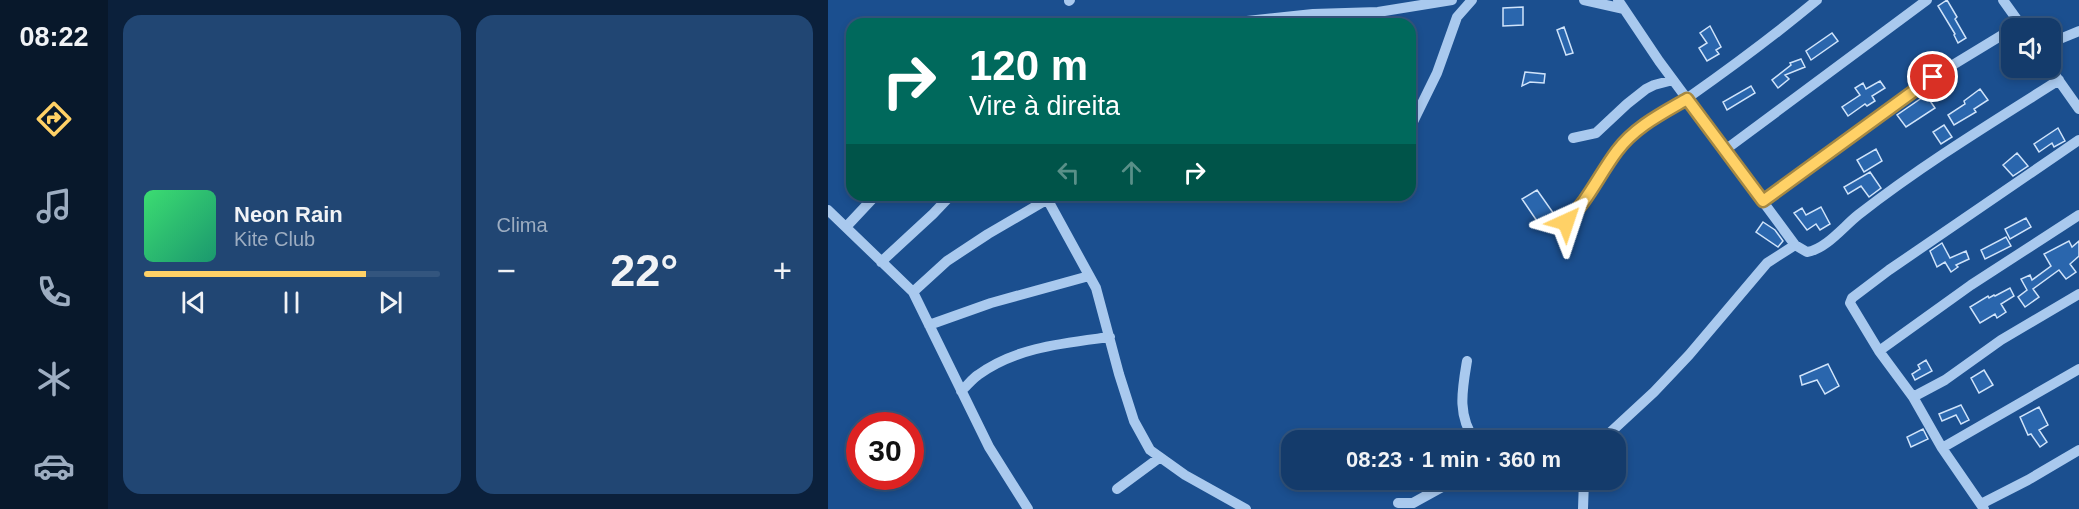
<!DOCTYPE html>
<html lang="pt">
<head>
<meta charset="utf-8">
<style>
	:root { --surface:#143b6b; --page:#214673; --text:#f1f3f6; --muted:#9dadc1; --line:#33557e; --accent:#ffd166 }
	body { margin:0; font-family:Arial,sans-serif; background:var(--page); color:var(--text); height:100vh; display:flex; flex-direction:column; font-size:22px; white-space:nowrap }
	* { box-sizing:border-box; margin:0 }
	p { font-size:20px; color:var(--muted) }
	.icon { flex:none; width:33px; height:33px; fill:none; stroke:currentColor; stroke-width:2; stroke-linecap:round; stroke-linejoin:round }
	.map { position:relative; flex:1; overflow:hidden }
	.side { display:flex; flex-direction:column; gap:15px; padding:15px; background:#0b203b; width:720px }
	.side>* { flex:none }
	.hud { position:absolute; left:18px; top:18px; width:570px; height:183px; border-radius:18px; box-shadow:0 3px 9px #0003,0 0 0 2px var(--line); background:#00695c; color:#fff; overflow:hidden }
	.fabs { position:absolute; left:1173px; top:18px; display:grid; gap:12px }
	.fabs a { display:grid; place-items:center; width:60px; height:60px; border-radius:12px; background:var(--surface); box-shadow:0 3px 9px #0003,0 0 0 2px var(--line); font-size:30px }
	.speed { position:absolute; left:18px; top:412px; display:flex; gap:12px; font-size:30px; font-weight:700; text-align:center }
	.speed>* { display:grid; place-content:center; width:78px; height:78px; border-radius:50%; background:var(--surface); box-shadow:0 3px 9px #0003,0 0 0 2px var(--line); line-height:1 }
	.speed .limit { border:9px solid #d22; background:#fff; color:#111 }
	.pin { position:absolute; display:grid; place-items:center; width:51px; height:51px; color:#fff; margin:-26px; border:3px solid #fff; border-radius:50%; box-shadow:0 2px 6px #0007 }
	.me { position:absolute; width:66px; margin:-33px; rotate:42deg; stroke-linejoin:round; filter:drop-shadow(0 0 4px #0008) }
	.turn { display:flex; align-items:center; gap:21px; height:126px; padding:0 24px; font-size:27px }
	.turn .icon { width:78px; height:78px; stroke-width:2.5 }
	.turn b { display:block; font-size:42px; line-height:51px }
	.lanes { display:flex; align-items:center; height:57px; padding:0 24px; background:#0003; justify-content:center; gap:30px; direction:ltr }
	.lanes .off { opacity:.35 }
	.big { font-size:45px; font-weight:700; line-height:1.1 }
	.side .card { flex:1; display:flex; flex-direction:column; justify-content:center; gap:9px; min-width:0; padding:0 21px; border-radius:18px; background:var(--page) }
	.song { display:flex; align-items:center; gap:18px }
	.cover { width:72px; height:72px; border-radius:9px; background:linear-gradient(135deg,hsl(140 70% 55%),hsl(160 70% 35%)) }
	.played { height:6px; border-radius:3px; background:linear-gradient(90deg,var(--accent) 75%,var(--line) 75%) }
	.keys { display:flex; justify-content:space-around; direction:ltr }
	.heat { display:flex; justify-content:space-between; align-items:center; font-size:33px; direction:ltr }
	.side .tiles { flex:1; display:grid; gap:15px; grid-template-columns:repeat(2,1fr) }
	.trip { position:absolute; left:453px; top:430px; width:345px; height:60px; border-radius:18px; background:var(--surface); box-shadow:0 3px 9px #0003,0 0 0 2px var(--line); font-weight:700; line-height:60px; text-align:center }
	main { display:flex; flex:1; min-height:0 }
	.tab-bar { display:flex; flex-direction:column; width:108px; justify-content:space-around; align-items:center; background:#08182b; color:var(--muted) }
	.tab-bar .icon { width:42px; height:42px }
	.tab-bar .active { color:var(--accent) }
	.tab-bar b { font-size:27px; color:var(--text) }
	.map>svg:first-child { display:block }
	.building { fill:#2a66ad; stroke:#cfe3fa; stroke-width:1.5 }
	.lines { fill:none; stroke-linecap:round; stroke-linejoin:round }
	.minor { stroke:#a9c9ee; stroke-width:10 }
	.route-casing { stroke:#a68842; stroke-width:15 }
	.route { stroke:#ffd166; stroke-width:10 }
</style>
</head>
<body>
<main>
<nav class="tab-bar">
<b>08:22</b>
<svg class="icon active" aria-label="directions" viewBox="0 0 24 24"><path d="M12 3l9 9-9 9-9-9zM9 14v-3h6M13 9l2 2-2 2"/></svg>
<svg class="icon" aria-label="music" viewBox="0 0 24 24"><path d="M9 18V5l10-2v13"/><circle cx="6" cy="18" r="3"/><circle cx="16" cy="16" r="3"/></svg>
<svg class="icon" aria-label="phone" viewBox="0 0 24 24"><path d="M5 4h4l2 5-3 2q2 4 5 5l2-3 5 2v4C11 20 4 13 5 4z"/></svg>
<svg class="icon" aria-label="climate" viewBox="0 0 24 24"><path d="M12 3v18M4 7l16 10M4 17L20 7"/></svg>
<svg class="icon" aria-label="car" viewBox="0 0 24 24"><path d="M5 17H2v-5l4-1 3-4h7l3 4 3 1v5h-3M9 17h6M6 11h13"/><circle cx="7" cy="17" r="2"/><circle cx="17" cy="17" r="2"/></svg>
</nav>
<section class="side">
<div class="tiles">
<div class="card">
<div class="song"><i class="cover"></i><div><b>Neon Rain</b><p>Kite Club</p></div></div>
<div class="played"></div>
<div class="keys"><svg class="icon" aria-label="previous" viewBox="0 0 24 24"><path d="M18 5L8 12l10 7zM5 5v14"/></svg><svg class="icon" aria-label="pause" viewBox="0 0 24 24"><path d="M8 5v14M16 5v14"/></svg><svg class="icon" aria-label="next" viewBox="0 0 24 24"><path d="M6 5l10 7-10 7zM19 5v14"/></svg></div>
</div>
<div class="card"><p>Clima</p>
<div class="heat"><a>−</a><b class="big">22°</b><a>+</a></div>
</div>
</div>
</section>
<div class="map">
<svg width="1251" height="509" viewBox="0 0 1251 509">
	<rect width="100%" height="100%" fill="#1b4f8f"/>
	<path class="building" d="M1119,0l10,17 -2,2 11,19 -8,5 -4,-8 1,-1 -17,-28z
		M695,7v18l-20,1v-18z
		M882,26l11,21 -5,3 3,4 -12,7 -8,-13 8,-5 -7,-10z
		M736,27l9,26 -7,2 -9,-25z
		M1004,33l6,8 -27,19 -5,-9z
		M973,59l4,8 -20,8 4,4 -11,9 -6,-8 19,-15 -1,-2z
		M697,72l20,2 -1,9 -14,-1 -8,4z
		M1052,81l5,7 -13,8 3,5 -8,5 -2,-2 -17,12 -6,-9 18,-12 -5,-7 8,-5 3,6z
		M923,86l4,7 -28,17 -4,-8z
		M1152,89l8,11 -14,9 2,3 -22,13 -6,-10 17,-11 -1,-3z
		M1098,95l9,13 -29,19 -9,-12z
		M1116,125l8,12 -11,7 -8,-12z
		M1230,128l7,13 -11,6 -2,-4 -13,9 -5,-8z
		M1048,149l6,12 -18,11 -7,-12z
		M1189,153l11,13 -15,10 -10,-11z
		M1042,172l11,16 -12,9 -8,-11 -13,8 -4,-7z
		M709,190l17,24 -15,10 -17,-25z
		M993,207l9,17 -10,6 -4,-6 -9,6 -13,-17 8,-5 4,7z
		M1198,218l5,9 -21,12 -5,-10z
		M935,222l12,8 8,11 -5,6 -22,-15z
		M1178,237l5,9 -26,13 -4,-9z
		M1241,241l3,6 7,-6v15l-9,8 6,8 -10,7 -7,-9 -26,19 6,8 -14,10 -7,-10 9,-7 -6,-11 9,-4 2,5 19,-14 -7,-12z
		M1114,243l8,15 16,-7 3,8 -13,6 2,2 -7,5 -6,-10 -8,5 -7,-16z
		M1182,288l4,8 -13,8 5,8 -9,6 -2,-4 -15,9 -10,-16 18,-11 1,2 5,-3 1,1z
		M1098,360l6,11 -17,9 -3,-6 8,-5 -2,-4z
		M1000,364l11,22 -14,8 -8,-14 -15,5 -2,-9z
		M1156,370l9,15 -14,8 -8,-15z
		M1133,405l8,15 -8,4 -5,-9 -14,6 -3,-7z
		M1211,407l9,18 -9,5 8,12 -7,5 -9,-13 -3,1 -8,-18z
		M1095,429l5,10 -17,8 -4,-10z"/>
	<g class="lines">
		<path class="minor" d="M756,0l40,9
			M790,0l41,61 136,184 12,7c19,-3 36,-25 51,-37 64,-50 133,-92 201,-135
			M1175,0l20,28
			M241,1l1,-1
			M391,24l94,-10 65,-2 74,-12
			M1222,43l29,-12
			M1222,68l29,41
			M582,128l27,-55 20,-56 15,-17
			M745,138l23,-5 31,-29 19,-15 8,-4 19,-5
			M897,150l202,-150
			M217,195l51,93 23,86 15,47 16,29 35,25 61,34
			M935,201l170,-124 79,-48
			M0,210l85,82 76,155 39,62
			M738,222c27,-26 40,-61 66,-88 16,-16 39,-24 57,-37 44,-31 87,-63 128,-97
			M18,227l30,-32
			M53,262l52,-48 18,-19
			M85,292l34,-31 41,-27 60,-35
			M101,325l62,-22 98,-27
			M1051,351l92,-66 108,-70
			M639,361c-5,30 -10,54 8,80
			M133,391c6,-5 11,-12 17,-16 38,-28 87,-32 132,-38
			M1085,397l32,-17 56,-40 78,-46
			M773,441l53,-49 35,-37 78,-92 28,-18
			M1114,448l137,-79
			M289,489l42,-31
			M570,503h15l29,-16 24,-7
			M1153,504l47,-24 51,-30
			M755,509l1,-29
			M1156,509l-42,-61 -29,-51 -34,-46 -29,-48 2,-5 37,-28 190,-130"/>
	</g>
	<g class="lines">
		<defs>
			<path id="route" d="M738,222c22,-21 33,-47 51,-71 18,-24 44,-37 70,-52l76,102 170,-124"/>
		</defs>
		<use href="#route" class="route-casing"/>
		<use href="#route" class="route"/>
	</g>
</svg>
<div class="fabs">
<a><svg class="icon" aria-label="sound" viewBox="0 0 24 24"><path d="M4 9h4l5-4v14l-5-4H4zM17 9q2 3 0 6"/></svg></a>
</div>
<div class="speed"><div class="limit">30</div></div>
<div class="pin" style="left:1105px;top:77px;background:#d93025"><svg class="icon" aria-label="arrive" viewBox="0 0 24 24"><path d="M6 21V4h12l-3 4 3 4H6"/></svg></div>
<svg class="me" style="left:738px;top:222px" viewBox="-20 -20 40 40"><path d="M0-17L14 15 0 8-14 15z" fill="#ffd166" stroke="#fff" stroke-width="4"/></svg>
<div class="trip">08:23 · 1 min · 360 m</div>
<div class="hud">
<div class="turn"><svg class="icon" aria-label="right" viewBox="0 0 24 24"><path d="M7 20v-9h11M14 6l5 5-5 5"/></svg><div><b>120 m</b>Vire à direita</div></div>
<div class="lanes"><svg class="icon off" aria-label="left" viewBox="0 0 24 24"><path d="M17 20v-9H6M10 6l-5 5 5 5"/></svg><svg class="icon off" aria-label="ahead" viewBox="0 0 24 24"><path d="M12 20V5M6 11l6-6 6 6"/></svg><svg class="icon" aria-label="right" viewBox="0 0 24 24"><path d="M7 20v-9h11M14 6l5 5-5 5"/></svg></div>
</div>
</div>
</main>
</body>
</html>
